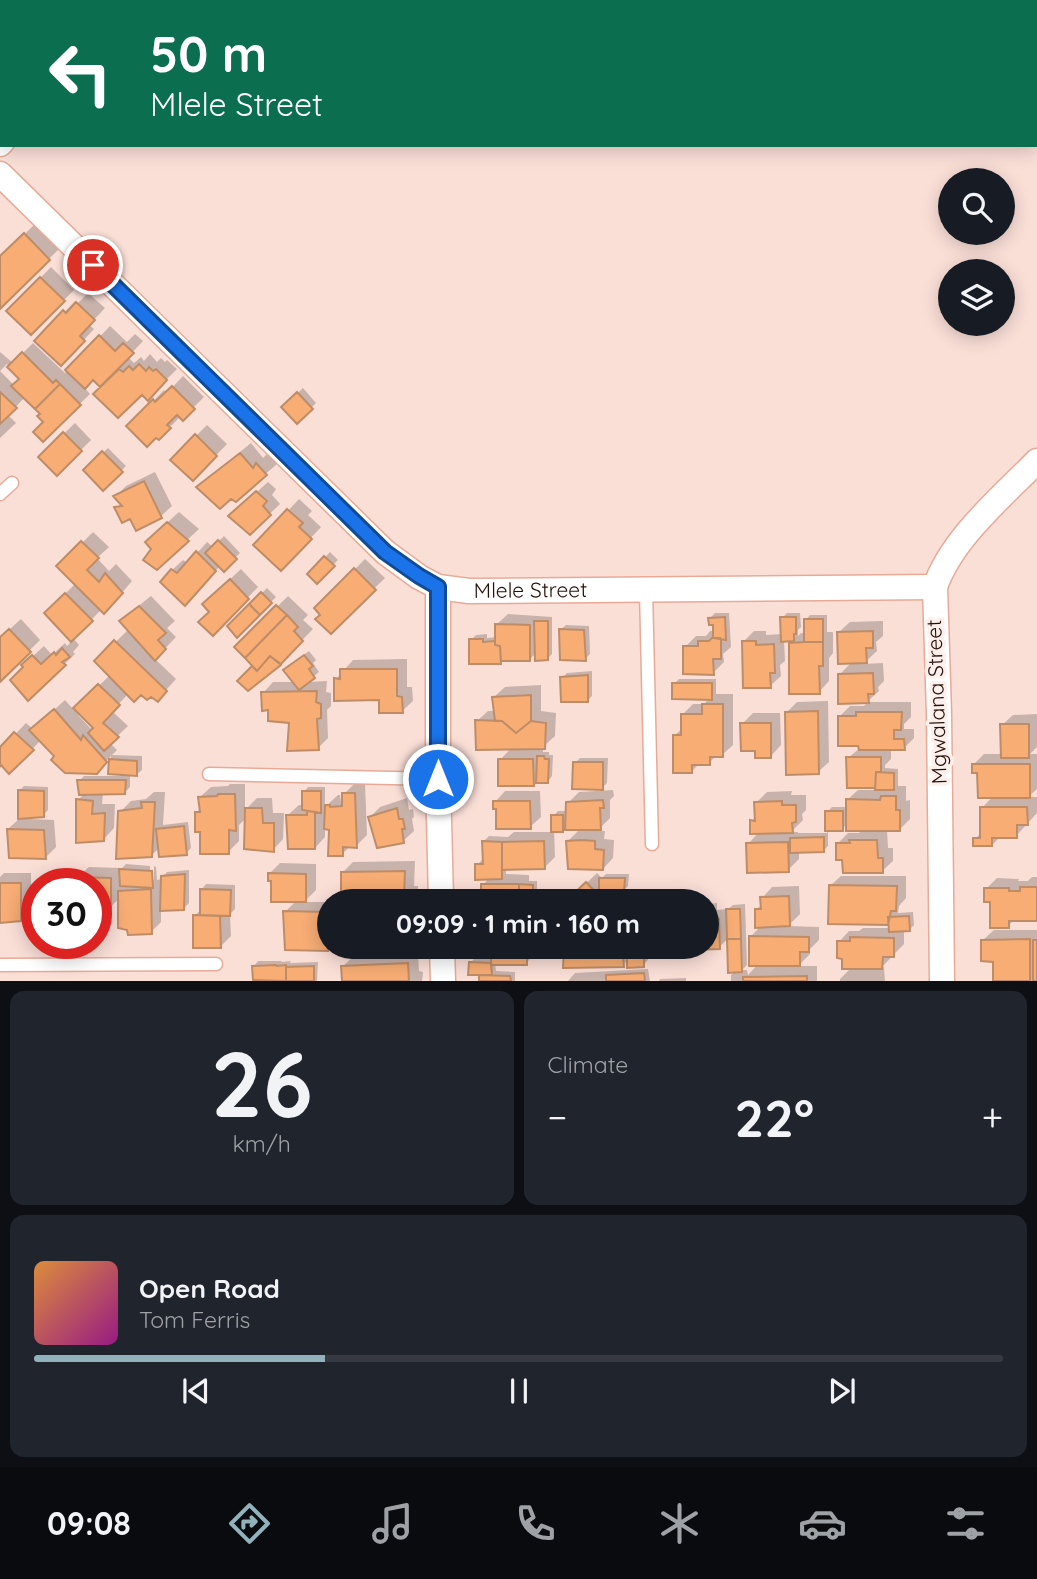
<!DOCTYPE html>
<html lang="en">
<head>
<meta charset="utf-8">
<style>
	:root { --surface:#171b24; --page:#20242c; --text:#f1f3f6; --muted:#9ea1a6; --line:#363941; --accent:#91b1bb }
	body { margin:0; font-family:Quicksand,sans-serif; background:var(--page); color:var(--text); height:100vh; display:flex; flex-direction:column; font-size:26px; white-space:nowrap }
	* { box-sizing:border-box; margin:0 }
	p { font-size:23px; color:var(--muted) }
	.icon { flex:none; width:38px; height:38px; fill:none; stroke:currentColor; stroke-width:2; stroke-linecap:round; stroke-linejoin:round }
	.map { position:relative; height:981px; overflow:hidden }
	.details { display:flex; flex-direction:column; gap:10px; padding:10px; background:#0d0f14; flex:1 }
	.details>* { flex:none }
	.hud { position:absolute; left:0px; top:0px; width:1038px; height:147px; box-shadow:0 4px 18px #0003; background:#0b6e4f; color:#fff; overflow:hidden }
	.fabs { position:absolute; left:938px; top:168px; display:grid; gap:14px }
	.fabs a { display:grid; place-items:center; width:77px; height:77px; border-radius:50%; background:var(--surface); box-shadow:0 4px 18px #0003; font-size:35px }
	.speed { position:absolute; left:21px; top:868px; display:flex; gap:14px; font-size:35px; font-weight:700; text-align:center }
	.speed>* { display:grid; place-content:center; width:91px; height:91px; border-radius:50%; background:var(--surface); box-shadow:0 4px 18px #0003; line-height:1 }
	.speed .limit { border:10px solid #d22; background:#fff; color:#111 }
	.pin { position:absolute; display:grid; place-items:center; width:60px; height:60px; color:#fff; margin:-30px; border:4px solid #fff; border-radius:50%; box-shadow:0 2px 7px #0007 }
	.me { position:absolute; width:77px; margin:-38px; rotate:0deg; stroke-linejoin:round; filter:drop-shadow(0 0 5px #0008) }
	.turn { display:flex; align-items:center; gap:24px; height:147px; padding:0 35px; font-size:32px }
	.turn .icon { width:91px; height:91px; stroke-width:2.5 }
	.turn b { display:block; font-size:49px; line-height:60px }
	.big { font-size:52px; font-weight:700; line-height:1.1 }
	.details .tile { flex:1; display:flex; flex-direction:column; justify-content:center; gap:10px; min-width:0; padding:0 24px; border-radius:14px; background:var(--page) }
	.details .dial { align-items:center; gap:0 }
	.dial b { font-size:91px; line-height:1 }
	.song { display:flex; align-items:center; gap:21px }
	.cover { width:84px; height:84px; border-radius:10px; background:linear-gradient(135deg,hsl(30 70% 55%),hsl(310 70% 35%)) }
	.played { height:7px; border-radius:4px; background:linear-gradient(90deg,var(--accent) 30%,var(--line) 30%) }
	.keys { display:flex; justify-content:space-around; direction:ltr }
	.heat { display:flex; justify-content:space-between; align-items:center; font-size:38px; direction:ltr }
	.details .tiles { flex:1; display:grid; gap:10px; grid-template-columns:1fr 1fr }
	.tile:last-child { grid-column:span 2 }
	.trip { position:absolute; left:317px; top:889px; width:402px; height:70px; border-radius:35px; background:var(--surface); box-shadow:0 4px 18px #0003; font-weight:700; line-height:70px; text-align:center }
	.tabs { display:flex; height:112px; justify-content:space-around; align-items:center; background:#090b0e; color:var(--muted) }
	.tabs .icon { width:49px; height:49px }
	.tabs .on { color:var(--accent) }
	.tabs b { font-size:32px; color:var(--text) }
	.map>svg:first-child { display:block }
	.shadow { fill:#0003; fill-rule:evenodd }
	.building { fill:#f7ad74; stroke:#be8d68; stroke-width:2 }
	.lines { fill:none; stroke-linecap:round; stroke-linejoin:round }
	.lane-casing { stroke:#e8aa97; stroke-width:15 }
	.street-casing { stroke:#e8aa97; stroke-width:27 }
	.secondary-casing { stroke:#e8aa97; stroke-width:38 }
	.lane { stroke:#fff; stroke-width:12 }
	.street { stroke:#fff; stroke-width:24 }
	.secondary { stroke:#fff; stroke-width:35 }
	.route-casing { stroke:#114b97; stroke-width:18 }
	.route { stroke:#1a73e8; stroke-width:12 }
	.labels { text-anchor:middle; stroke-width:7; stroke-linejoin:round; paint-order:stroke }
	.street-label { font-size:21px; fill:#250f08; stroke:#fdf0ec }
</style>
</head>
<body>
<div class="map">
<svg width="1037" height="981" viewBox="0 0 1037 981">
	<rect width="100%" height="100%" fill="#fadfd7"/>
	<path class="shadow" d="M35,224l24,25 -59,58v-49z
		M51,267l23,23 -43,43 -23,-22z
		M88,293l17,15 -16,17 5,4 -23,25 -34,-13 38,-40 3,2z
		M110,326l17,16 8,-8 8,7 -15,16 6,6 7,-6 3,4 6,-7 7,8 4,-4 4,4 2,-2 10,9 -29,29 -6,-6 -39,-5 -9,-9 -10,9 6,7 -47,46 2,-18 -3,-8 -17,-17 -17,18 8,8 -16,15v-67l14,14 7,-6 -14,-15 -7,7v-19l13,11 20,-20 32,30z
		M183,376l21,21 -21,21 -2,-2 -22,22 -30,-12 35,-36 3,3z
		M303,388l13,15 -19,19 -14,-15z
		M75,423l16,17 -34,34 -17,-17z
		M207,425l20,19 -34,35 -20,-20z
		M251,443l12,15 4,-4 10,10 -42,36 -37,-13 11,-10z
		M108,448l18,18 -23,23 -18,-19z
		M155,472l17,34 -11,10 -30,1 -14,-9 4,-5 -5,-7 10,-10z
		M268,482l8,7 -4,6 8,9 -30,29 -9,-27z
		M299,499l13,12 -4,4 13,12 -29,31 -36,-13z
		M179,512l20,17 -42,39 -3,-19 4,-18z
		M93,532l16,15 -12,11 12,13 7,-7 16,17 -17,20 -13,8 -29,29 6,7 -6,7 2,2 -47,45 -2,-33 -3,-1 21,-19 8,9 13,-12 2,3 5,-5 -26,-28 30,-30 -17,-17z
		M224,536l16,17 -16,16 -4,-3 -25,27 -23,-23 11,-10 5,3 19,-21 6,5z
		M330,552l8,8 -21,21 -8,-7z
		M365,559l20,19 -54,53 -9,-16 -6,-7z
		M241,569l17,18 -45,47 -1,-22 -8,-8z
		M267,588l9,9 -39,39 -7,-10z
		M151,596l24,25 -8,7 9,9 -21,22 21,20 -18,20 -17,-6 -13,1 -16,17 16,15 -18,17 7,7 -5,5 30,1v14l-5,4h-7v13l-5,5 -22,1 -1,11h13l-1,24 -10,11 -26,-39 7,-7 -6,-12 5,-5h36v-3h-10l1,-17 -15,16 -39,-17 -16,-15 -31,32 -8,-9 -2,2v-15l26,-27 7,6 32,-29 9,10 36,-35 -14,-14 33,-32 -7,-8 10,-10zM80,713l15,14 -3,3 -14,-15z
		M288,596l20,19 -5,5 10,9 -33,34 -32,25 -8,-7 15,-15 -18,-19z
		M715,613h14l2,34 -8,7 1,8 -11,11 -28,-26 11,-11h10l4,-5h5l-1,-8 -4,-5z
		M787,613h13l1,14 -3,3v6l3,-3h4l1,-13 4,-5h17v17h6v21l-4,5v23l-10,11 -29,-48 4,-4h-10l1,21 -5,4 1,11 -11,10 -27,-44 11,-11h12v4l17,-1 -1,-16z
		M508,614l44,3v37l-5,5 -11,-6 -6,6h-27l-3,3 -29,-22 5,-5 11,-1v4l10,-1v-13z
		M21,619l19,21 -40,40v-42z
		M883,621v15l-7,6 1,9 -14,13 20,-1 1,18 -6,6 1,4 -11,10 -29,-26 13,-13 -13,-30 11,-10z
		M566,625l23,1 1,28 -5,5 -24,-30z
		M309,651l7,9 -3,3 6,9 -12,10 20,-1 -1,11 5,1v13l-4,4 1,28 -10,10 -27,-26 -22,-13 -6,-16 10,-11h22l-5,-17z
		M407,659v28h5l1,14 -11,10 -22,-13 -44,-19 17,-19z
		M592,671v25l-5,5 -25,-23 5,-5z
		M679,679h37v15h17v51l-11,10h-5l-8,8h-9l-8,8 -18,-35 9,-8v-14l10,-10h11l6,-6 -36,-14z
		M541,685v26l15,2 -1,23 -12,11v5h6v3h4l-1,21 -4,5h-12l-3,3 -33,-24 12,-13 -35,-26 11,-10h8l-2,-14 11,-10z
		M828,701l1,61 -11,10 -31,-60 10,-10z
		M868,702h43v15l-7,7v5h10v9l-10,10h-13v11l-6,6v3l13,1v17h8v15l4,-1v19l-11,11h-12l1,18h5v13l-11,10 -45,-27 11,-11h11l4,-4 -16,-5 -5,5h-14v17l-5,5h-24v8l-11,11 -40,-26 11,-12 -8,-11 6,-5 -1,-13 11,-11 25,-1 -1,4h15v15l-4,4 1,6 -12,12h7v1h29v-21l5,-5h15v-7l11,-10h19v-7l-3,3 -26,-28 12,-10 -21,-31 11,-11h14z
		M753,713h27l1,32 -10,11 -29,-32z
		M1037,714v33l-7,7h7v35l-9,8h9v16l-21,23h-15l-9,9 -17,-6 7,-7v-24l11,-12 -20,-31 11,-11h19l-1,-29 11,-10z
		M580,758h28l-1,25 -6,6 -26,-26z
		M365,783l2,52 -11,11h-5l-9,8 -11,-26h-6v9l-10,11 -27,-33 11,-10h4l1,-13 4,-5h17v20l13,-12h2l1,8h3v-9l10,-10zM309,810h11v4l-14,-1z
		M230,784h15v26l12,-12h15l1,15h11l-1,26 -10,11 -27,-32 -7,7v16l-11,11 -26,-21 -6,-18 5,-5 -1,-11 11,-10 17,-1z
		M24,786l24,1v23l-5,5 -13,1v3l24,1 2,27 -10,10 -38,-28 12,-11 -1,-27z
		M613,790l1,6 -4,4v18l-13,13h8l-1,8 10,1 -1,18 -10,11 -35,-28 13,-13 -27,2 1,27 -10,10 -39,1v6l23,1v6h8v20h-59v-3l5,-5v-8l7,-8 -13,-12 5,-5h2v-19l5,-5 19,1 6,-5h39v-16l5,-5h9l1,-8 11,-11z
		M505,791h35l1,26 -11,10 -33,-20 -2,-5z
		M154,792h11l-2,33 25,-3 3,26 -5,5 -26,-6 -9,9 -31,-44 11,-11 15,-2z
		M407,798l2,12 4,-1 1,8 -2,2 2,12 -11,10 -33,-24 10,-10z
		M415,861l-1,25h4v7l-8,8h-67l-1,-28 11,-11z
		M280,863l36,1v26l-12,12h25l1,45 -3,2 -42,-37 12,-12 -24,-20 -3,-7z
		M126,864l24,2 1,14h3v-14l2,1 1,13 5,-1v-2l5,-5 22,-2v33l-5,5 -23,1v13l-10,10 -31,-35 -9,10 -15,-23 -18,-7 11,-10 33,1z
		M4,873h27v23l5,-6 1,31 -5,-14 -12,12 -20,2v-44z
		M597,873l5,5 4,-4h23l-1,12 -5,5 -6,-1 -8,8 2,3h-43z
		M841,876h65v22l-7,8 -1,7 15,-1 1,13 -5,5h-5v14l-22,23h2l1,14h-45v-2l12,-12 -13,-25 10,-11h10l4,-3h28l-1,-8 -60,-34z
		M1032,877h5v43h-23l-6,6 -22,-37 11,-11 22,1 -1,2h10z
		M206,884l29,1v24l-5,5 1,22 -10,10 -27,-30 8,-7v-20z
		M799,886l1,28 -12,12 31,1v13l-9,9v5l-12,12h19v15h-86v-6l5,-5 -7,-32 -10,9 -27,1v-1h15v-43l10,-1v7l11,-1 5,-4 12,-1 2,61 -5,5h5l1,5 10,-11 -8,-27 11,-11 -5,-16 6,-6v-6l10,-11z
		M994,930h43v51h-17l-25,-21 -12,-20z
		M346,947h78l-6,6 1,18 4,1 -1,9h-79v-15l11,-10 33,-1v-7l-3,3 -38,-1z
		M493,947h44v5l-11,11h-31l1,8 19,1v9h-34v-7l-11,-11 5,-5h18z
		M565,947h83v13l-5,5 -14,-6 -6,6 -58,1z
		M652,947h28l-28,2z
		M258,961h23l1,1 9,-1 -1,2 28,-1 -1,19h-51v-3l-12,-12z
		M648,969l2,12h-82l7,-8z
		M686,978v3h-27l1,-2z"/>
	<path class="building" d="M24,233l26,27 -50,49v-53z
		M40,277l25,24 -34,34 -25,-24z
		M76,302l19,18 -15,16 5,5 -24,25 -27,-25 29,-31 3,3z
		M99,335l16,16 8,-8 11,10 -34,34 -7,-7 -8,9 -20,-19z
		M22,352l31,31 3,-3 4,4 -25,25 -24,-23 8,-7 -12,-12z
		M139,364l7,7 3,-4 4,4 3,-2 11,11 -19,21 -6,-6 -24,23 -25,-24 26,-25 4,3 6,-6 4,4z
		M60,384l21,21 -38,37 -10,-10 10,-10 -6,-6 3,-2 -5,-5z
		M172,386l23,23 -12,12 -6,-6 -10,10 4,3 -12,12 -3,-2 -9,9 -21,-21 27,-27 2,3z
		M0,392l17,16 -17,16z
		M297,392l16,17 -16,15 -16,-17z
		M63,432l19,19 -25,25 -19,-19z
		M195,434l22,22 -24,25 -23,-21z
		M102,451l21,21 -20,19 -20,-21z
		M240,453l13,15 3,-5 11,12 -31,27 -5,-3 -11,10 -24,-22z
		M144,481l18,37 -26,13 -6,-12 -8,4 -8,-16 8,-1 -9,-10z
		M256,491l11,10 -4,5 8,9 -21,20 -22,-19z
		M287,509l16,14 -4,4 13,12 -31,32 -28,-26z
		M167,522l22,19 -32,29 -14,-10 8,-11 -6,-7z
		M218,540l19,19 -13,13 -19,-19z
		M81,541l18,17 -12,12 12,12 6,-9 18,20 -19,21 -48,-48z
		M196,551l20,20 -31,35 -25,-24 11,-13 6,4z
		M324,556l11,10 -18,18 -10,-10z
		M354,568l22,22 -45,44 -16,-15 5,-4 -6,-7z
		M230,579l19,20 -36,37 -15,-14 11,-10 -7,-8z
		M261,592l11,11 -12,12 -11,-11z
		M65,593l28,28 -22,21 -27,-29z
		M249,604l11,11 -23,23 -10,-12z
		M276,605l11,10 -42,43 -11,-11z
		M139,606l27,27 -8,7 8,9 -11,12 -36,-40z
		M287,615l11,12 -4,4 9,10 -22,23 -11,-8 -13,15 -12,-13z
		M725,617l1,23 -13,-2v-13h-4l-1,-7z
		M780,617h16v17h-2v7l-13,1z
		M804,619h19v23h-19z
		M534,621h14v39l-13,1z
		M495,624l35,1v36h-29l-1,-15 -5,-1z
		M9,629l22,23 -31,30v-45z
		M559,629l25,1 2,31 -26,-1z
		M873,631v17h-7l1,15 -29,1 -1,-32z
		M712,638h8l1,1v20h-8l1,16 -31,-1v-28h15v-5h11z
		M469,639h14v3l12,-1v4l5,1 1,18h-32z
		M114,640l53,51 -9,11 -7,-5 -4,3 -6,-5 -7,7 -40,-41z
		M742,641h14v4l18,-1 1,29h-5l1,15h-28z
		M804,642h19v24h-4l1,28h-31v-51z
		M62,648l8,9 -8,5 4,3 -38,36 -18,-21 13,-13 -2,-2 11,-10 9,9 13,-12 2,3z
		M304,655l9,11 -4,3 6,9 -16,12 -16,-20z
		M270,656l11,9 -33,26 -11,-10 15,-15 5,5z
		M340,669h57v27l5,1 1,16h-24v-13l-45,1v-23l6,1z
		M873,673l1,21h-6l1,9 -31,1v-30z
		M588,675v27h-27l-1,-25z
		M672,683h40v17l-40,-1z
		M98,684l22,21 -17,18 16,14 -15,14 -16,-18 5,-5 -20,-20z
		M317,691l-1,11 5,2v14l-4,1 2,31 -32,1 2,-28 -21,-2v-11l-6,1 -1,-19z
		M531,695v26l-15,12 -14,-12h-7l-3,-24z
		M702,704h21v53h-13v8h-18v8h-19v-38h8v-21h21z
		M54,709l27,31 2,-5 24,27 -10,12 -32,-1 -14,-13 3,-4 -25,-26z
		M818,711l1,63 -33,1 -1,-63z
		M856,712h46l-1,18h-7v9h10l1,11h-46l-1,-4h-20v-30h18z
		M475,720l27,1 14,12 15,-12 15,2 -1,26 -69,1z
		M740,723h31v35h-16v-7h-14z
		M1000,724h29v34h-28z
		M14,732l20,18 -25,24 -8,-9 -1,2v-20z
		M537,756h7l1,3h4l-1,24h-12z
		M846,757h35v15h-5l-1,16h-28z
		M109,759l28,2v15l-29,-2z
		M498,759h35l1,27h-36z
		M573,762h30v28l-31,-1z
		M972,764h58v34h-52l-1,-25h-5z
		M876,772l18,1v17h-19z
		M77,780h49l-1,14 -46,1z
		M18,790l26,1v26l-26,2z
		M302,791h19v22l-19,-3z
		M342,793h13l2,55 -14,-1v9h-15l1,-26 -5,-1 1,-24h5v2l12,-1z
		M218,794h17l1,37 -7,-1v24h-29v-22h-5v-20h5l-2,-15 19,-1z
		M881,796h15v14h4v21h-54v-32l34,1z
		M76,799l17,2 -1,13 13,-1 -1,28 -28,2z
		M603,800l1,8h-4l1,22h-36l1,-28z
		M493,801h37l1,28h-35v-20h-3z
		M782,801v4h14v17l-4,1 1,10 -43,1v-14l5,1 -1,-19z
		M141,802h14l-3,55 -36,2 2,-48 24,-3z
		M980,807h47l1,18h-11v13h-25v8h-19v-8h7z
		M245,808h17l1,15h11v29l-30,-3z
		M397,808l2,11h4l2,10h-3l2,14 -27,5 -9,-31z
		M307,811l8,1v37h-27l-2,-34h21z
		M825,811h18v20h-18z
		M551,815h12v17h-12z
		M184,826l3,29 -28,2 -3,-28z
		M7,829l37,1 2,29 -37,-1z
		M824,837v15l-34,1v-15z
		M582,840l13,1v8l9,1 -1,20 -35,-1 -2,-28z
		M849,840h28l1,18h5v15h-40l-1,-13h-6v-17h14z
		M482,841l20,1v37l-27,1v-16h8z
		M544,841l1,28 -43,1v-28z
		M788,842l1,30 -42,1 -1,-30z
		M119,869l33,2 1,17 -33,-2z
		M405,871l-1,25h4v5h-67v-29z
		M268,873l38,1v28h-35v-21h-3z
		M185,874l-1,36 -24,1 1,-35z
		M76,877l35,1v30h-15v-24h-20z
		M599,878h26l-1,14 -25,-1z
		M586,882l18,19h-38z
		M0,883h21v38l-21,2z
		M481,884h38v17h-43v-3h5z
		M519,884l14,1v16h-14z
		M829,885l68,1 -1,25h-5l-3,14 -60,-1z
		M1020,887h17v34h-28v7h-19v-26h-6v-14h25v3h11z
		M151,889l1,45 -24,1 -1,-5 -9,-2v-37z
		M200,889l31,1 -1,26 -30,-1z
		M30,894h7v29h-7z
		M789,896l1,30 -35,2v-19h6l-1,-12z
		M726,909h14l1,30h-14z
		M283,911l44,1 1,39 -43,-1z
		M707,913v6h12l1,30 -30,1v-3h17z
		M193,915l27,1 1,32h-28z
		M909,916l1,15 -21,1 -1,-15z
		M749,936l60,1v15h-9v14h-51z
		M850,937l44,1v19h-11l-1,12h-40v-10l-5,-1v-17h13z
		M727,939h14l1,33 -14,1z
		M1030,939v42h-37v-19l-12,-1v-21z
		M1033,940h4v41h-4z
		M344,947h41v5h-41z
		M385,947h27v7l-26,2z
		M491,947h36v18h-36z
		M564,947h58l2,20 -61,1z
		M627,947h17v20l-17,1z
		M469,962l22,1 1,12h-24z
		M408,963l1,18h-67l-1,-15z
		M276,965l1,1 9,-1v16l-33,-1 -1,-14z
		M314,966v15h-28v-14z
		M644,973l1,8h-39v-6z
		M479,975l31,1 1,5h-32z
		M807,976v5h-64v-4z"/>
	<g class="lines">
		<defs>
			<path id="lane" d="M0,494l12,-11
				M646,590l6,254
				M209,774l229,5
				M0,965l216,-1"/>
			<g id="street">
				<path d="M138,2l1,-2"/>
				<path d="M0,144l2,-2"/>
				<path id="s1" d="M0,174l385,378 34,25 19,10 31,4 466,-4"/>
				<path d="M438,587v192l3,122"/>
				<path d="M442,947l1,34"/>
				<path d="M942,981l-3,-267 -4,-127c17,-49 67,-90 102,-126"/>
			</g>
			<path id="secondary" d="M1018,0l2,2"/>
		</defs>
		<use href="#lane" class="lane-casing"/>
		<use href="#street" class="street-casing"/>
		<use href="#secondary" class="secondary-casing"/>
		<use href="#lane" class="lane"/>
		<use href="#street" class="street"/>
		<use href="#secondary" class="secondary"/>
	</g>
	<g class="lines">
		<defs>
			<path id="route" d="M93,265l292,287 34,24 19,11v192"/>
		</defs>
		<use href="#route" class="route-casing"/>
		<use href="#route" class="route"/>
	</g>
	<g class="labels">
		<g class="street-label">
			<text dy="7" stroke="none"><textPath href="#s1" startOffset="696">Mlele Street</textPath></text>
			<text transform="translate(937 702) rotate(-92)" y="7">Mgwalana Street</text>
		</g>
	</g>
</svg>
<div class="fabs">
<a><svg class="icon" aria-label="search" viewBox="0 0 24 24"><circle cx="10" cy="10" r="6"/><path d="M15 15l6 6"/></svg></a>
<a><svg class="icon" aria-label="layers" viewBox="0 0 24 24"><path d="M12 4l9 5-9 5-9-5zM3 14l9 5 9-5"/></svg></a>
</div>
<div class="speed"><div class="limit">30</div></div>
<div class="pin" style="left:93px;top:265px;background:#d93025"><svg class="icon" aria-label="arrive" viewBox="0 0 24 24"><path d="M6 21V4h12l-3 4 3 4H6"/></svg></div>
<svg class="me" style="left:438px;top:779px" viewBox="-20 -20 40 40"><circle r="17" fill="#1a73e8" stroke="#fff" stroke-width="3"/><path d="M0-11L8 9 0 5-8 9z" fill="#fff"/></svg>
<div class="trip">09:09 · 1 min · 160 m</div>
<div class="hud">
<div class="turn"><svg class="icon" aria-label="left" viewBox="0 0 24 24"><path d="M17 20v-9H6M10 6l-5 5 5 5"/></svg><div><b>50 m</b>Mlele Street</div></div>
</div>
</div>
<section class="details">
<div class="tiles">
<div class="tile dial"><b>26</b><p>km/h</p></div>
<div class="tile"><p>Climate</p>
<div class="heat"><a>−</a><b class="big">22°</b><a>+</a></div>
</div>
<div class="tile">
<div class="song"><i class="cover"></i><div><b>Open Road</b><p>Tom Ferris</p></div></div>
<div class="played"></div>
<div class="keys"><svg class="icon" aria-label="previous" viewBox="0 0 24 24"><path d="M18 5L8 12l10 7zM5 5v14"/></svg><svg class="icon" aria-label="pause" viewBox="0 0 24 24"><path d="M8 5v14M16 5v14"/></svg><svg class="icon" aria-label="next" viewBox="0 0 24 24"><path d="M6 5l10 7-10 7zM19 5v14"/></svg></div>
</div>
</div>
</section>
<nav class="tabs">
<b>09:08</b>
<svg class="icon on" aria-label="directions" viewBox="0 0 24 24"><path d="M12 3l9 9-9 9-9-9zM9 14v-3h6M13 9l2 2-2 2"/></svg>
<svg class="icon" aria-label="music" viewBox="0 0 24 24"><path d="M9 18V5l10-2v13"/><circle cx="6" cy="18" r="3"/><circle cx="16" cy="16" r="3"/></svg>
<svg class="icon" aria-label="phone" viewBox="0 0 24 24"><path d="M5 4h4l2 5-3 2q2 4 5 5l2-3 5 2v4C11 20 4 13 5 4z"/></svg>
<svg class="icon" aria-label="climate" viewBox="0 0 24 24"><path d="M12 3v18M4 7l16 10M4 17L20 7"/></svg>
<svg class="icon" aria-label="car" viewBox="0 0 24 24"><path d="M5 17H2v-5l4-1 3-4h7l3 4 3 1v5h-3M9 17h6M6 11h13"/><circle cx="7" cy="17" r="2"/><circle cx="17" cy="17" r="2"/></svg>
<svg class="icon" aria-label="filters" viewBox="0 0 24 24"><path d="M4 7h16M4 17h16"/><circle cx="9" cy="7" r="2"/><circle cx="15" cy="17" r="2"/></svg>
</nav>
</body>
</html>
